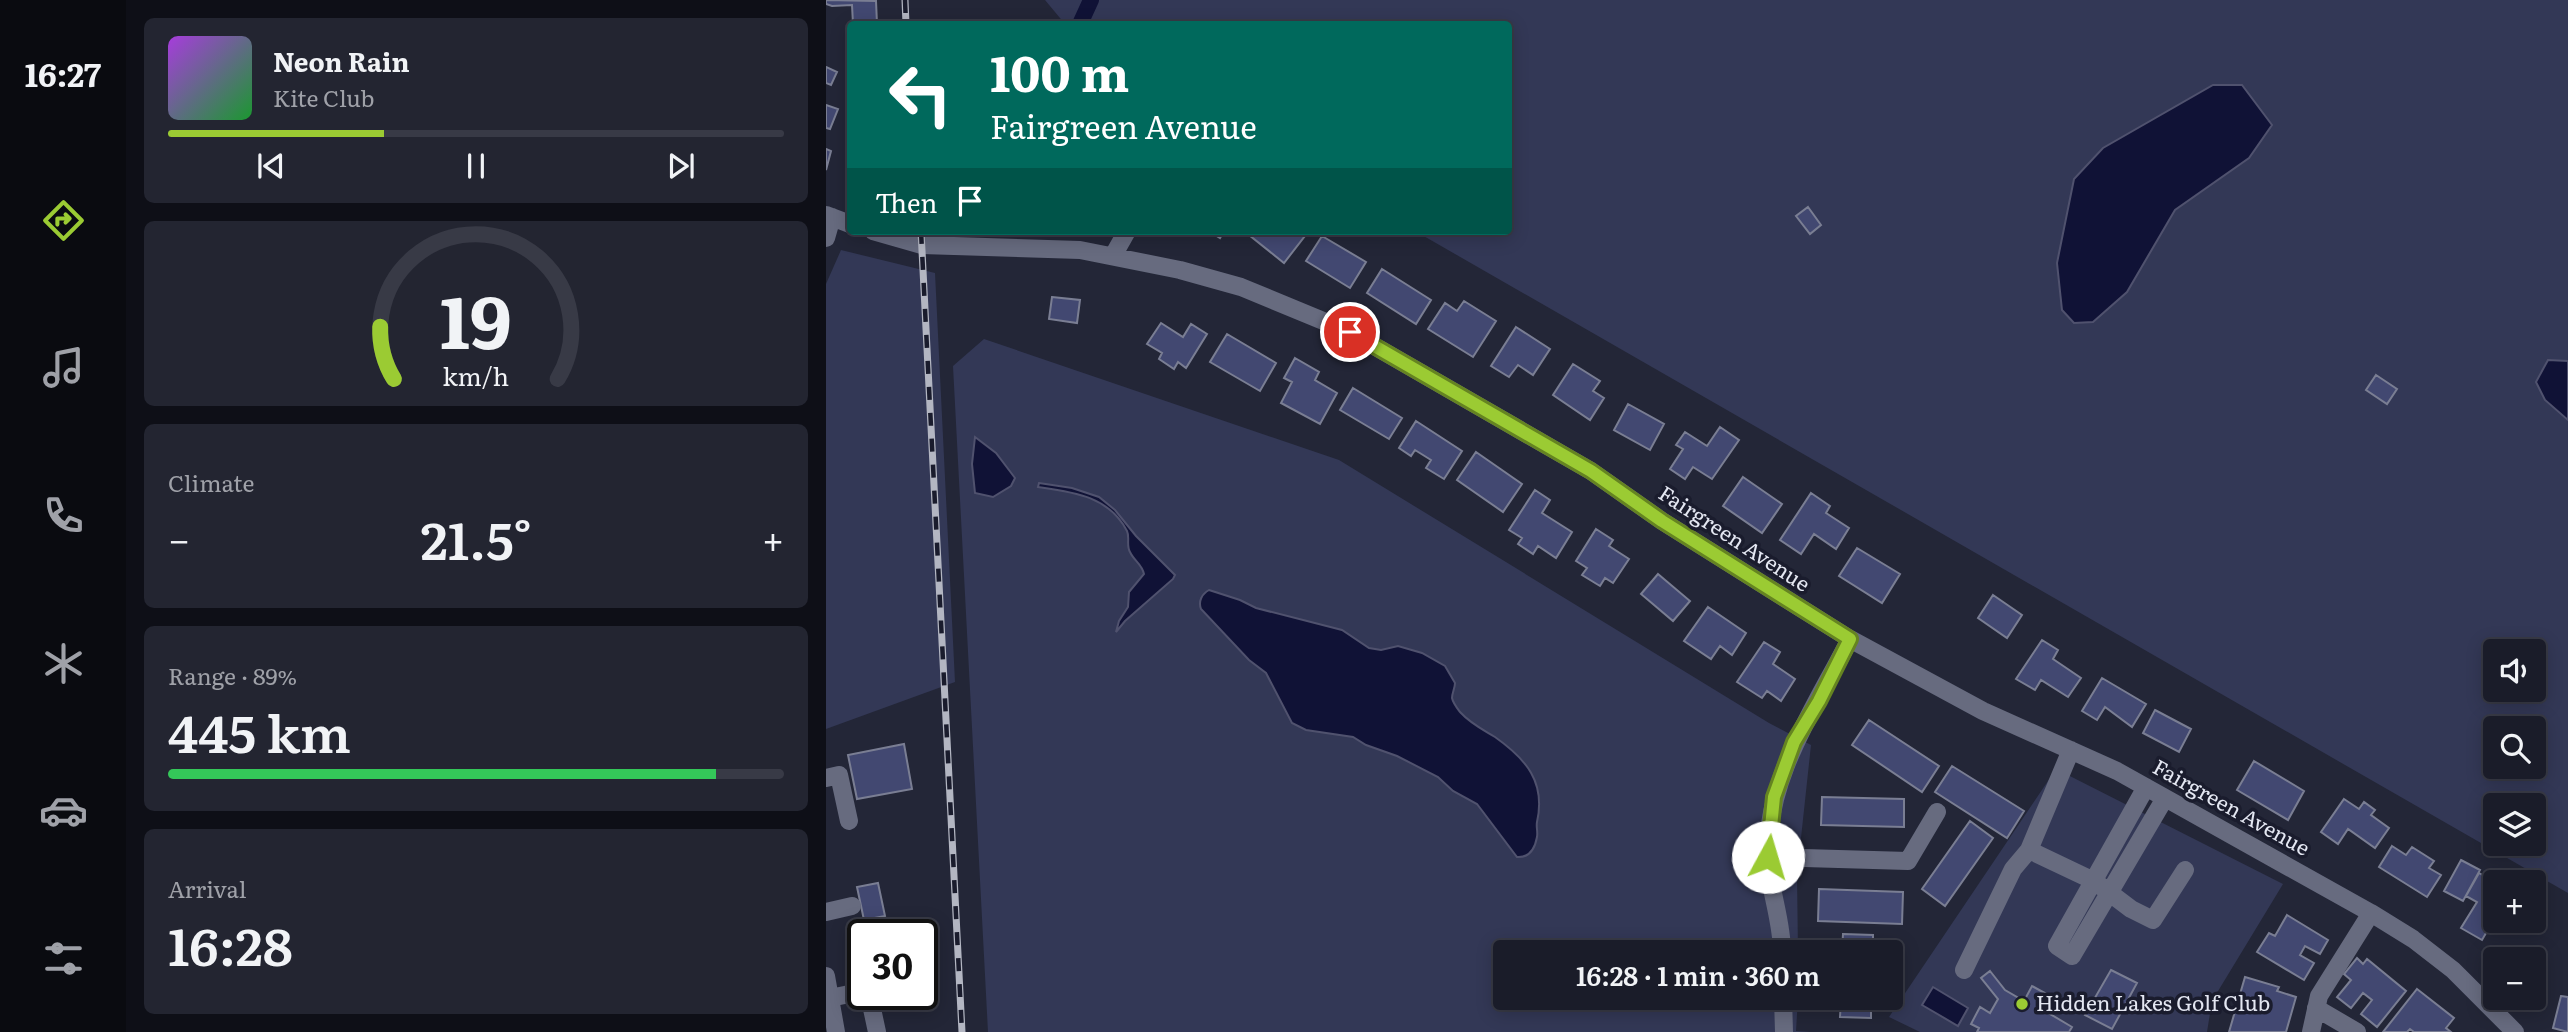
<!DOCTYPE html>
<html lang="en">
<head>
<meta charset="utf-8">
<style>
	:root { --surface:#1a1c29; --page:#232531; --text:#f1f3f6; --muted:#9fa1a8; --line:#383a46; --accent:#9bcb33 }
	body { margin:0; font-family:Literata,serif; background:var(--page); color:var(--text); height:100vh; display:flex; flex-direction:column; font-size:26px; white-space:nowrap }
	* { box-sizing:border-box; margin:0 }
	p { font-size:23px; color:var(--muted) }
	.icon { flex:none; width:38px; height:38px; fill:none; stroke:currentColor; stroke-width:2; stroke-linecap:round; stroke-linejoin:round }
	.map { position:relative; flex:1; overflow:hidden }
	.details { display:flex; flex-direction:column; gap:18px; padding:18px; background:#0e0f17; width:700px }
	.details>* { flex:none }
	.top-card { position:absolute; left:21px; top:21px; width:665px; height:214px; border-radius:7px; box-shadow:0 4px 18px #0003,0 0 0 2px var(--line); background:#00695c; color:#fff; overflow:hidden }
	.buttons { position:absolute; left:1657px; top:639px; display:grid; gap:14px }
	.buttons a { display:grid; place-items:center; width:63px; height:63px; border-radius:7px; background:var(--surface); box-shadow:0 4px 18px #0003,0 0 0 2px var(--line); font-size:35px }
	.speed { position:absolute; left:21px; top:919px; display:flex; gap:14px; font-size:35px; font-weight:700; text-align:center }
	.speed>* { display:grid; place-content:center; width:91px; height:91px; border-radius:50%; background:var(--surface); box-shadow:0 4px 18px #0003,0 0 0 2px var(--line); line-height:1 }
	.speed .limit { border:4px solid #111; border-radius:10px; background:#fff; color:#111 }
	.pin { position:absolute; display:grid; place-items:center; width:60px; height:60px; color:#fff; margin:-30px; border:4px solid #fff; border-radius:50%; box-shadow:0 2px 7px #0007 }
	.me { position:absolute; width:77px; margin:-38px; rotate:6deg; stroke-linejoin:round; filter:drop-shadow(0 0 5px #0008) }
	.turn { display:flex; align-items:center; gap:24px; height:147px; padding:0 28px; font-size:32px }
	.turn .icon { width:91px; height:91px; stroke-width:2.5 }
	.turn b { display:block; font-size:49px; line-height:60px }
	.then { display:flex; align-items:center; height:66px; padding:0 28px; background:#0003; gap:14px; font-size:26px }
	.big { font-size:52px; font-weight:600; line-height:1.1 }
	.details .widget { flex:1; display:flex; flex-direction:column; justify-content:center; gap:10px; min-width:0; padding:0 24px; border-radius:10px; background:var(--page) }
	.details .dial { align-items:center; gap:0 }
	.dial svg { height:182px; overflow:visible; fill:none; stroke:var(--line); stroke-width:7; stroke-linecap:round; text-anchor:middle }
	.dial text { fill:var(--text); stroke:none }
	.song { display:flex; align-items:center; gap:21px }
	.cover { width:84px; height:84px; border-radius:10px; background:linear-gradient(135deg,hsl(280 70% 55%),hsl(130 70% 35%)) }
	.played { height:7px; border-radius:4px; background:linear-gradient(90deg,var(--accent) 35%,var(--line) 35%) }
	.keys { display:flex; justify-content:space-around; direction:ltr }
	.heat { display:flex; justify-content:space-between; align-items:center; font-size:38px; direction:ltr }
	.charge { height:10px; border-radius:5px; background:linear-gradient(90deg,#34c759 89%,var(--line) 0) }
	.trip { position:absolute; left:667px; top:940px; width:410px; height:70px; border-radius:7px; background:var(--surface); box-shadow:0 4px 18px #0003,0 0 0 2px var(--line); font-weight:600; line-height:70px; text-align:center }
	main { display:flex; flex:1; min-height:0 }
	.dock { display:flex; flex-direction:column; width:126px; justify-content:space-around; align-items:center; background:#0a0b10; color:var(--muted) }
	.dock .icon { width:49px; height:49px }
	.dock .selected { color:var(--accent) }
	.dock b { font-size:32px; color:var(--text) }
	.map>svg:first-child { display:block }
	.green { fill:#333856; fill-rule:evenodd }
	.water { fill:#101236; stroke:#50526e; stroke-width:2 }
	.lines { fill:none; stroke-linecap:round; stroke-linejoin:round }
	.canal { stroke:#101236; stroke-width:16 }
	.building { fill:#424871; stroke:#7a7e93; stroke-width:2 }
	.minor { stroke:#676b7f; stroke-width:18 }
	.rail-casing { stroke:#b3b6c2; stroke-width:7 }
	.rail { stroke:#1a1c2d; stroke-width:4.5; stroke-dasharray:13; stroke-linecap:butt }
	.route-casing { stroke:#658421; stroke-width:18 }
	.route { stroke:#9bcb33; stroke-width:12 }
	.poi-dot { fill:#9bcb33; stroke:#1a1c2d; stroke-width:2.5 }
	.labels { text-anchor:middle; stroke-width:7; stroke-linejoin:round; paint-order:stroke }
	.street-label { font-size:21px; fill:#e4e7f2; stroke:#1a1c2d }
	.poi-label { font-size:21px; fill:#e4e7f2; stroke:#1a1c2d; text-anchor:start }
</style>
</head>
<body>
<main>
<nav class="dock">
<b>16:27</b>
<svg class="icon selected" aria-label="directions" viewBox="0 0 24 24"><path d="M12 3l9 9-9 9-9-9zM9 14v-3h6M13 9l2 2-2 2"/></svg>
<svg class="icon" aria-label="music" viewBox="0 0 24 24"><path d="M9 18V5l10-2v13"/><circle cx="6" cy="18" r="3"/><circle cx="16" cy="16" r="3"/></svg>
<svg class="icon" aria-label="phone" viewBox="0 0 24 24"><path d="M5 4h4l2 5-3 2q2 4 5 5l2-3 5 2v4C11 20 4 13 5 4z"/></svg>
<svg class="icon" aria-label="climate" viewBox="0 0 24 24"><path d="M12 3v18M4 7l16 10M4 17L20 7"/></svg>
<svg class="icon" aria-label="car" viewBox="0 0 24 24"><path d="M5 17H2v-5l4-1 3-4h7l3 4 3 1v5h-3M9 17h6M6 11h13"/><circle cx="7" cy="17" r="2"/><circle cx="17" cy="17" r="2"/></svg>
<svg class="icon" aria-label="filters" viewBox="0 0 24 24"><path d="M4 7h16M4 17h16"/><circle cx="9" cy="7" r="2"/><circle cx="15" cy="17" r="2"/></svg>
</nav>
<section class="details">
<div class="widget">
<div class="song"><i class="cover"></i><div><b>Neon Rain</b><p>Kite Club</p></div></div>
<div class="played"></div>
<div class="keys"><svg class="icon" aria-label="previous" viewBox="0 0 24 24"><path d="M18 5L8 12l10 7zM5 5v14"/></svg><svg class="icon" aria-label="pause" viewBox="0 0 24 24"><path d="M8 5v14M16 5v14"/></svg><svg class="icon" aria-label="next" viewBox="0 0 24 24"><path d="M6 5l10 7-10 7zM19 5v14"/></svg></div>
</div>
<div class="widget dial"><svg viewBox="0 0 100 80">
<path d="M14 69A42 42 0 1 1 86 69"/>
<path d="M14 69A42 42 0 0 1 8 46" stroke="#9bcb33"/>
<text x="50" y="56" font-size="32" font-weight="700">19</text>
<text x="50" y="72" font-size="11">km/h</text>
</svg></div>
<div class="widget"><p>Climate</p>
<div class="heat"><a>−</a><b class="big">21.5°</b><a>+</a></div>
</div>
<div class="widget"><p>Range · 89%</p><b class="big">445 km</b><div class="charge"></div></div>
<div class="widget"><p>Arrival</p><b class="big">16:28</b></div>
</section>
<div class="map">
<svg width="1742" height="1032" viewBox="0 0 1742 1032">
	<rect width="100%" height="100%" fill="#232637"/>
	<path class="green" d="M219,0h1523v893l-1153,-662h93v-207h-443zM1670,651h38v39h-38zM1670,728h38v38h-38zM1670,805h38v39h-38z
		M15,250l94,23 20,409 -129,47v-445z
		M158,339l355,121 430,263 42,22 -14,130 1,77h-293v46h293l-2,33 14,1h-822l-35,-666z
		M1230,769l227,115 -71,117 -5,31h-287l-31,-15z"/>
	<path class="water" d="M1387,85h29l30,40 -23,33 -74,52 -48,82 -34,30 -19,1 -12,-13 -5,-47 17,-84 29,-31z
		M1722,360l20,1v59l-23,-20 -9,-18z
		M149,437l21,16 19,25 -4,8 -18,11 -18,-4 -3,-29z
		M213,483l33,5 27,9 16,13 21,26 39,39 -2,4 -48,42 -9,11 3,-11 9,-14 1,-15 15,-18c-2,-10 -10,-13 -14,-22 -4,-6 0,-15 -3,-21 -18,-35 -54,-39 -89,-44z
		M383,590l31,10 16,8 86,22 27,18 12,2 17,-4 24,7 23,13 10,17c0,5 -3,10 -3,15 1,5 5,10 8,14 11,12 22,17 35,25 31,22 51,45 42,85 -1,5 1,9 0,15 -2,11 -7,21 -20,20l-40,-53 -24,-13 -15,-14 -41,-21 -31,-11 -13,-8 -47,-7 -14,-7 -26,-50 -17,-13 -48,-51c-3,-8 1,-15 8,-19z
		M1107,987l35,21 -10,18 -36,-21z"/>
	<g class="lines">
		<path class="canal" d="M254,24l11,-24"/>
	</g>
	<path class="building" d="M0,0l50,1 1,23h-24l-1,-19 -20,1 -6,-2z
		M0,67l11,5 -6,13 -5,-2z
		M0,105l12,4 -8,20 -4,-1z
		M0,149l5,2 -5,19z
		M982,207l13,18 -11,9 -14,-18z
		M383,231h15l-4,7z
		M418,231h63l1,1 -24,31z
		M496,236l44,26 -16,26 -44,-27z
		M556,269l49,31 -15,24 -49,-31z
		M226,297l28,3 -3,23 -28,-4z
		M638,301l32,20 -23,36 -45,-28 17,-26 12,8z
		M335,323l22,14 8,-13 16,10 -21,34 -8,-6 -4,7 -15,-10 3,-6 -15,-9z
		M690,327l34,22 -17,26 -15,-10 -9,12 -18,-11z
		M401,334l49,29 -16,28 -50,-29z
		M469,358l24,14 -4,8 22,13 -17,31 -39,-21 11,-21 -8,-4z
		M747,364l27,17 -7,10 11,7 -14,22 -37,-25z
		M1550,375l21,14 -10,15 -21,-14z
		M527,388l49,30 -13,21 -49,-29z
		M802,404l36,20 -14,26 -36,-20z
		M590,421l46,30 -18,28 -18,-11 5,-8 -16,-10 -4,6 -12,-8z
		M894,427l19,13 -27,39 -19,-12 -8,12 -15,-10 13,-20 -7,-4 9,-13 22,14z
		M650,452l46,32 -19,28 -46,-32z
		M917,477l39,27 -20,29 -39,-27z
		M709,490l15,10 -8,13 30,19 -16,26 -18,-12 -5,8 -15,-10 4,-6 -13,-8z
		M985,493l19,13 -4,7 23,15 -13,21 -22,-15 -13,20 -21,-14z
		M770,529l17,11 -4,6 20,13 -16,24 -8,-5 -5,8 -18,-11 5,-7 -11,-7z
		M1031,548l43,26 -18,29 -43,-27z
		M832,574l32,27 -17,20 -32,-27z
		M1167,595l29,20 -15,23 -29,-20z
		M882,607l38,26 -14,22 -12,-9 -9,13 -27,-18z
		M1216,640l16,10 -5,9 28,19 -13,19 -27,-17 -6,10 -19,-11z
		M938,642l16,10 -7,12 22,15 -14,22 -14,-10 -5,7 -25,-16z
		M1276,678l44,26 -14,23 -27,-20 -8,13 -15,-9z
		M1329,710l36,19 -12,23 -36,-19z
		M1043,720l70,46 -17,26 -70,-47z
		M78,744l8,45 -55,10 -9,-44z
		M1428,761l50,30 -16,29 -51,-30z
		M1126,766l72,45 -17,27 -72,-46z
		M996,797l82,2v28l-83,-2z
		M1518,799l15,10 5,-7 11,8 -4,5 18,13 -14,20 -27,-19 -10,15 -17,-12z
		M1144,821l23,17 -48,68 -23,-17z
		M1566,846l14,9 6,-8 22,14 -5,7 12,7 -14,22 -48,-30z
		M1635,860l19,10 -17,31 -19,-10z
		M1653,873l17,10v33l-14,24 -21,-12 16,-26 -11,-6z
		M52,883l7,33 -21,4 -7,-33z
		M993,889l84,3 -1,32 -84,-3z
		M1461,915l41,25 -8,14 -15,-8 -5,9 14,8 -10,17 -47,-28 12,-19 6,3z
		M1017,934l30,1v17h-31z
		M1531,958l6,6 4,-5 39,32 -29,36 -16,-13 11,-14 -9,-7 -12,15 -14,-11 14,-17 -7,-6z
		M1285,970l26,13 -25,46 -27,-14z
		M1164,971l15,19 19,11 8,-15 20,11 -7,14 27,16 -3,5h-92l2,-4 -8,-4 9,-17 10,6 8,-14 -17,-21z
		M1419,977l34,10 -2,4 19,6 -10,35h-57z
		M1591,989l37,29 -8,10 5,4h-37l-4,-3 -3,3h-24z
		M1735,996l7,1v35l-15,-4z
		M1015,998h30v20l-31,-1z"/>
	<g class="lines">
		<path class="minor" d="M0,215l24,9
			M47,231l49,14 158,5 100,20 61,17 109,45 241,139 71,50 188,118 133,72 134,60 254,142 42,26 40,31 62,62
			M0,238l6,-21
			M287,256l14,-25
			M0,778l13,-3 10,46
			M1320,787l-89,159 15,10 93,-158
			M1203,850l42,-100
			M942,857l140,4 29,-49
			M0,912l26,-6
			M956,952c0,-32 -13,-63 -14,-95 -2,-80 47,-149 82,-218
			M1138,970l49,-101 16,-19 65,31 37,28 22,11 32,-50
			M0,976l10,56
			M33,992l-2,-22 6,-8
			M4,998l29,-6 12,12 6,28
			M957,998l1,34
			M1490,1008l41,24
			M1485,1032l8,-36 52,-83"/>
		<defs>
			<path id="rail" d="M79,0l1,24
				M95,231l41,801"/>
		</defs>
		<use href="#rail" class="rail-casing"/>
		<use href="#rail" class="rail"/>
	</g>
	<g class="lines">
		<defs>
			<path id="route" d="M524,332l241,139 71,50 188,118 -31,62 -25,41 -20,55 -6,60"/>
		</defs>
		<use href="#route" class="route-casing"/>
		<use href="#route" class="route"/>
	</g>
	<circle class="poi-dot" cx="1196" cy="1004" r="7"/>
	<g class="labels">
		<g class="street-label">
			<text transform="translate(908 539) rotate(33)" y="7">Fairgreen Avenue</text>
			<text transform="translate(1405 808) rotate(29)" y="7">Fairgreen Avenue</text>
		</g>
		<g class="poi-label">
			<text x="1210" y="1011">Hidden Lakes Golf Club</text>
		</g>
	</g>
</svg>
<div class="buttons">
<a><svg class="icon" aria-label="sound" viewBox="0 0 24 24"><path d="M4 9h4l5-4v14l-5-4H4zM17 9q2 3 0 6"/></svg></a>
<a><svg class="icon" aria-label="search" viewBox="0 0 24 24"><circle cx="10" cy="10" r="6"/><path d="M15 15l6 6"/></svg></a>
<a><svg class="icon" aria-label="layers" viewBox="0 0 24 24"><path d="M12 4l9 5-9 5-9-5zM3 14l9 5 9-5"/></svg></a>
<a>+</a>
<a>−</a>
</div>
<div class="speed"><div class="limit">30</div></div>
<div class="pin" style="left:524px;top:332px;background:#d93025"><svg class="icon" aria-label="arrive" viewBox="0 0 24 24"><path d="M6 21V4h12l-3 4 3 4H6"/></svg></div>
<svg class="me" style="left:942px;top:857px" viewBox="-20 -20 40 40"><circle r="19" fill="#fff"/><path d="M0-13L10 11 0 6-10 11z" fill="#9bcb33"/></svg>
<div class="trip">16:28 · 1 min · 360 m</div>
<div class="top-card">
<div class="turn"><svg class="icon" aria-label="left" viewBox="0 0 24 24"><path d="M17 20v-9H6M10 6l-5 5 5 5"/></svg><div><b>100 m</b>Fairgreen Avenue</div></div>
<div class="then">Then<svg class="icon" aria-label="arrive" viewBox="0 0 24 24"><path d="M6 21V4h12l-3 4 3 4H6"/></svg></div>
</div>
</div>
</main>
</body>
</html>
